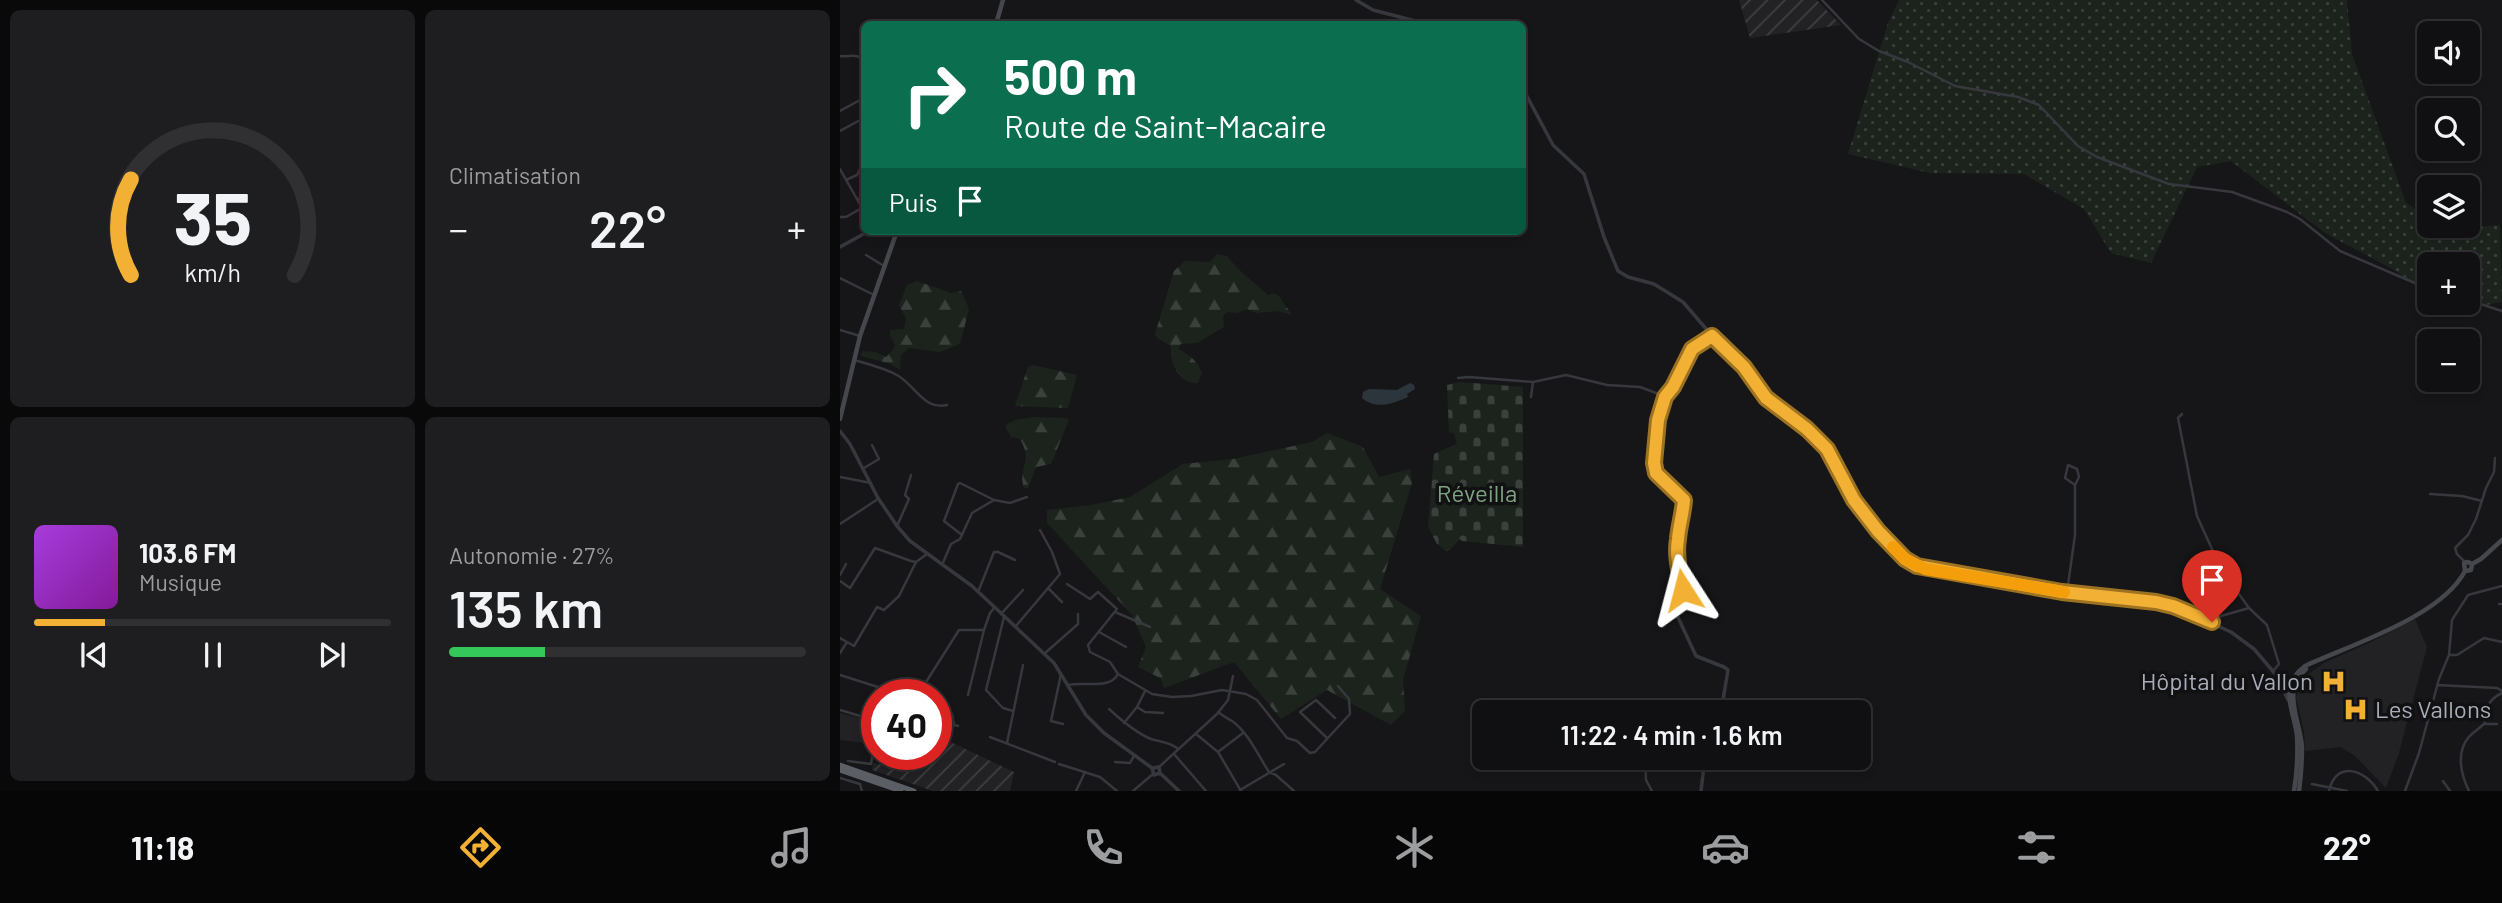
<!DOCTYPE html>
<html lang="fr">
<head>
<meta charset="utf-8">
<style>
	:root { --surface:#101012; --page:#1e1e20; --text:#f1f3f6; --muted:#9c9d9f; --line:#303032; --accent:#f2b134 }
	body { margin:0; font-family:Barlow,sans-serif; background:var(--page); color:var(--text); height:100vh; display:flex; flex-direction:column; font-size:26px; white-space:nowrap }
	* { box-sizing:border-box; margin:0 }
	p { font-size:23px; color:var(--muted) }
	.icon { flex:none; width:38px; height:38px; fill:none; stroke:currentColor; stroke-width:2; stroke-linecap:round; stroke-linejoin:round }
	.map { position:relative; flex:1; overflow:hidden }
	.sheet { display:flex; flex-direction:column; gap:10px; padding:10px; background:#09090a; width:840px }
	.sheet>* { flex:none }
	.guide { position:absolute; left:21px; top:21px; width:665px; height:214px; border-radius:10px; box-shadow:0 4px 10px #0003,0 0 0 2px var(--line); background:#0b6e4f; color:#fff; overflow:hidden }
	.buttons { position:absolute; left:1577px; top:21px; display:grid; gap:14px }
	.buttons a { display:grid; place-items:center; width:63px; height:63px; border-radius:10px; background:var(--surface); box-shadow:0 4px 10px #0003,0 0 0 2px var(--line); font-size:35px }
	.speed { position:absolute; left:21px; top:679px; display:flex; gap:14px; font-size:35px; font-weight:700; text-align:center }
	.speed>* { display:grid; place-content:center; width:91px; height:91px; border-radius:50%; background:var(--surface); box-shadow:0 4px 10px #0003,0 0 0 2px var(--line); line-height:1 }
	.speed .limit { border:10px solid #d22; background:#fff; color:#111 }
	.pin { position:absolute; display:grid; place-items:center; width:60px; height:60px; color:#fff; margin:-72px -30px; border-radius:50% 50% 50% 0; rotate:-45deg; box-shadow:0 0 7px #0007 }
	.pin .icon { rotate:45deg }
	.me { position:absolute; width:77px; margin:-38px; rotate:351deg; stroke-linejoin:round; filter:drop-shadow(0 0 5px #0008) }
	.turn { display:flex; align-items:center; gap:24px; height:147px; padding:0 28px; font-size:32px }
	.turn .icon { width:91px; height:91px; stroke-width:2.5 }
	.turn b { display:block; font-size:49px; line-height:60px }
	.then { display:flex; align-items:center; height:66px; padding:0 28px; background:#0003; gap:14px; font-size:26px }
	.big { font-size:52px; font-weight:600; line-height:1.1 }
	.sheet .card { flex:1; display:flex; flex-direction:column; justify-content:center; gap:10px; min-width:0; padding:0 24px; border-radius:10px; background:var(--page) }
	.sheet .dial { align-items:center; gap:0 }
	.dial svg { height:182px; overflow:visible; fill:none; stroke:var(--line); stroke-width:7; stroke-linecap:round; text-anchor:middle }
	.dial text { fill:var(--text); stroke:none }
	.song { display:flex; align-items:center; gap:21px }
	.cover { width:84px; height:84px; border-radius:10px; background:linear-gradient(135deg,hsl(280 70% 55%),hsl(290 70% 35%)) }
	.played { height:7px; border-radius:4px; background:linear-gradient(90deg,var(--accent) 20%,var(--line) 20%) }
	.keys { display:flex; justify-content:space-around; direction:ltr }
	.heat { display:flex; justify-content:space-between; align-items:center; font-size:38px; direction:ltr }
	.charge { height:10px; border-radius:5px; background:linear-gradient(90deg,#34c759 27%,var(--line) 0) }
	.sheet .tiles { flex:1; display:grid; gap:10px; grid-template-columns:repeat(2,1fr) }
	.trip { position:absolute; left:632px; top:700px; width:399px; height:70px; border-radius:10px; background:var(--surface); box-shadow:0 4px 10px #0003,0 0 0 2px var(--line); font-weight:600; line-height:70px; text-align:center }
	.dock { display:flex; height:112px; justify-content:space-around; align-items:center; background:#060607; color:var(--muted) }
	.dock .icon { width:49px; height:49px }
	.dock .on { color:var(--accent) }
	.dock b { font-size:32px; color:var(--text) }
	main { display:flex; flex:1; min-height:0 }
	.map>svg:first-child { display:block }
	.built { fill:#222225 }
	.industrial { fill:url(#industrial-furrows) }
	.grass { fill:url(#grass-dots) }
	.forest { fill:url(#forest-firs) }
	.cemetery { fill:url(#cemetery-stones) }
	.water { fill:#2c353c }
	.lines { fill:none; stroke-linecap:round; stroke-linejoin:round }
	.minor { stroke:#37383d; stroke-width:2.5 }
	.tertiary { stroke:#37383d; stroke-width:3.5 }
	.secondary { stroke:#45474d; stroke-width:4.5 }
	.trunk { stroke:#5b5e65; stroke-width:5 }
	.route-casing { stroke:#9d7322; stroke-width:18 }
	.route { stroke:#f2b134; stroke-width:12 }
	.slow { stroke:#f59e0b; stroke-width:12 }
	.labels { text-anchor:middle; stroke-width:7; stroke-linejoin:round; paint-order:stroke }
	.park-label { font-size:24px; fill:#7fa381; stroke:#111113 }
	.poi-label { font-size:24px; fill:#a8adb8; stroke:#111113; text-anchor:end }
</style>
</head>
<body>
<main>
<section class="sheet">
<div class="tiles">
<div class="card dial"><svg viewBox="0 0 100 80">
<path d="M14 69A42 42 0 1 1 86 69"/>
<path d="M14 69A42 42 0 0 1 14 27" stroke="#f2b134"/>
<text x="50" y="56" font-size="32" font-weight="700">35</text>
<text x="50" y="72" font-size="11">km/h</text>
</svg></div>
<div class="card"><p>Climatisation</p>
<div class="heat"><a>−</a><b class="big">22°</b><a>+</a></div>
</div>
<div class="card">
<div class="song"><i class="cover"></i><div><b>103.6 FM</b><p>Musique</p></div></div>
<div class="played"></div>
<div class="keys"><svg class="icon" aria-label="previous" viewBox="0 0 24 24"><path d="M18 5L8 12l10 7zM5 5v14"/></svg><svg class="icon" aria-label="pause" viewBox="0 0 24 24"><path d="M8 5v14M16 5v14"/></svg><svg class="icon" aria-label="next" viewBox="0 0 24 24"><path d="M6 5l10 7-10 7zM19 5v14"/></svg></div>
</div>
<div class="card"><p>Autonomie · 27%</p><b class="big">135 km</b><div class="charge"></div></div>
</div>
</section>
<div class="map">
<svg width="1662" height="791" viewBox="0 0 1662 791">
	<defs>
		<pattern id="industrial-furrows" width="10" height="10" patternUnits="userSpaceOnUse" patternTransform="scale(1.75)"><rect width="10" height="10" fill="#222225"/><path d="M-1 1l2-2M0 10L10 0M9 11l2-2" fill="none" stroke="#3f3f43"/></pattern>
		<pattern id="grass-dots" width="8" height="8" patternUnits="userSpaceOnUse" patternTransform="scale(1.75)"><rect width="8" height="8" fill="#1c231d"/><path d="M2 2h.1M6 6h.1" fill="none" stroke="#3a403c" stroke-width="1.8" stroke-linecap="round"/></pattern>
		<pattern id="forest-firs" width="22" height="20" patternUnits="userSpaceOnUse" patternTransform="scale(1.75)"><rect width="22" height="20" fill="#1c231d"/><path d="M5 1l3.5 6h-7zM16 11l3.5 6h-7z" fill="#3a403c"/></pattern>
		<pattern id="cemetery-stones" width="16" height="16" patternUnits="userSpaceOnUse" patternTransform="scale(1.75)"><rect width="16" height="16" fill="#1c231d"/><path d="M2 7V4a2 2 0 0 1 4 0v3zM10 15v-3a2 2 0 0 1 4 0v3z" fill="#3a403c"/></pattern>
	</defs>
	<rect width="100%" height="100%" fill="#161618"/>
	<path class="built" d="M1575,619l12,28 -28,106 -13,35 -31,-32 -14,-9 -36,4 -1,-19 -8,-34 4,-18 24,-17 47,-21z
		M0,713l36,9 -4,22 -32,-4z"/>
	<path class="industrial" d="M899,0h78l24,25 -91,13z
		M96,735l78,37 -4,19h-77l-61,-21 1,-7 27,5 4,-14h32z"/>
	<path class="grass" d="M1059,0h448l5,54 54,149 23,14v9h15l5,3 51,-4 2,77 -31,6 -16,-5h13v-39h-39v31l-33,-24 -71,-38 -94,-72 -34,6 -46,96 -40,-10 -27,-44 -60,-35 -94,-1 -82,-19 40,-131z"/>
	<path class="forest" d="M377,254l10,2c11,15 27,26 41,39l5,-2 5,2 14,20 -14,-4 -22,2 -9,-4 -10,4 -10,-1 -4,4 1,11 -27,16 -16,1 -3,4c13,10 17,9 24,25l-4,10c-18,2 -29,-20 -27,-37l-14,-8 -2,-4 19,-63 11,-10 25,1z
		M77,281l34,12 10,-2 8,18 -9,35 -20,8 -31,-4 -8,7 -1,15 -9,-6 -30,-8 1,-5 14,1 10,5 7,-7 2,-5 -5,-10v-5l14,-1 2,-10 -7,-14 8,-20z
		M193,365l44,10 -9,33 -53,-2 13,-39z
		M195,417l31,1 3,2 -18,44 -15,3 -8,21h-4c-7,-20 10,-25 -4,-49l-9,-2 -6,-12 10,-5z
		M487,433l36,14 16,30 31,-8 2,14 -32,106 41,27 -18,64 2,31 -14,14 -64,-35 -46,29 -47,-57 -70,26 -4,-10 -22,-11 8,-20 -14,-32 -85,-92v-13l44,-5 39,-8 53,-33 50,-5 79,-17z"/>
	<path class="cemetery" d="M620,382l63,5v160l-61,-6 -2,-2 -9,10 -5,2 -9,-7 -9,-17 6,-73 23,-10 -3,-11 -5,-1 -2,-47z"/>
	<path class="water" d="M570,383l4,2 1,4 -8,5 1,3c-16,7 -32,13 -46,1l1,-6 6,-3 28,1z"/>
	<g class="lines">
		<path class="minor" d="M982,0l37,39 20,12 29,11 47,24 63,11 21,8 39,41 19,11 72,27 63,8 55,20 13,7 40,32 89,38
			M0,56c10,2 18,-5 24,7
			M24,78v9
			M0,111l22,-12 2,-5
			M0,131l24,-13
			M0,169l22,39 -16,9h-6
			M6,180l11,-5 7,-14
			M17,199l7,-1
			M26,255l18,11
			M0,278l34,17
			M1628,300l34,11
			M0,330l20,6
			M14,360c14,4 30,8 43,15 18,10 26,35 50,30
			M618,378l11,-1 64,5 33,-7 41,10 33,2 24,9
			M691,397l2,-15
			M1342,414l-4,4 19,98 24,53 28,39
			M24,468l15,-9 -7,-14
			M0,477l31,6
			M1590,494l32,2 20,5
			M0,524l38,-25
			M57,526l12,-27 -4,-4 6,-20
			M122,535l-18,-14 14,-37 2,-1 34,17 16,3 17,-6
			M1625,562l-8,-8 -2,-6 13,-13 8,-16 10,-31 8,-16 1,-14
			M102,565l9,-21 9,-5 12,-26 22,-13
			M0,575l6,-11
			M0,581l10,7 25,-40 36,13 5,1 11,-8
			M227,584l23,15 8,-7 19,17 -29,36 2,7 20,10 8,12c-8,16 -34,7 -50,11
			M208,588l14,14
			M138,592l16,-40h4l17,8
			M1227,592l8,-57v-50l4,-8 -2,-8 -9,-4 -3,13 10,7
			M1659,604h3
			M275,612l35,15
			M161,614l22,-24
			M164,617l-18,73 17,18 10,3
			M1367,620l42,-12 18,17 12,39 -6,7
			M176,626l44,-52 -8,-22 -12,-22
			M259,632l27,15
			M0,638l7,4
			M0,653l7,-11 7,4 23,-39 7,3 15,-14 17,-34
			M204,654l34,-30v-10
			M1609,655h8l27,-17 18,4
			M221,674l-10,47 12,3
			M278,674l34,20 20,3 19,-1 31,-6 24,4 11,6 30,38 10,3 13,12 5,-1 35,-38 -1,-15 -11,-13
			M0,675l44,14 37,1 38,-60h25l6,-17 4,-5
			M1597,685l60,3 5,3
			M128,695l16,-65
			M297,707l8,5 18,1
			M269,709c12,11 27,24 42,30 10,3 19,3 27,10
			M0,710l37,11
			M96,711l16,3 2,11 4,1
			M378,712c5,4 9,6 14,9 16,11 27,36 37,51l7,3 18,16
			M284,723l13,-16 8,-16
			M1644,724h13
			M356,734l22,18 23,39
			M150,737l65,25
			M487,738l-27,-26 16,-12 19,18
			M167,743l16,-78
			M378,752l25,-19
			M334,754l32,37
			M805,758l1,22 6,11
			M8,761l23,3 6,-37
			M275,762l15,1 4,-7
			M219,764l41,13 17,14
			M319,767l58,-53 11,-14 5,-24
			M0,778l20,6 2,7
			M1603,781l7,10
			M1472,784l35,7
			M400,790l44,-26
			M236,791l9,-19
			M293,791l20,-17
			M1489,791c7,-31 36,-22 49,0
			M1565,791l14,-38 20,-74 10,-24 3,-35 16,-25 34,-9
			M1629,791c-8,-16 -13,-38 -1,-53 5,-6 12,-10 17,-15 -1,-14 4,-24 17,-30"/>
		<path class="tertiary" d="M516,0l17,10 54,14
			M682,87l31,58 31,29 20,63 14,34 10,6 26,7 29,18 37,43 24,22 22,31 61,51 27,51 24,31 27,28 20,10 137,22 111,15 58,26 23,17 23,27 11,24
			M0,247l29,-16
			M872,336l-20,13 -19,38 -8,10 -7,23 -4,43 2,10 27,27v17l-6,23v18l6,32 -7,23 20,43 28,11 4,3 -7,42
			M0,431l10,13 28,54 19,28 13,15 62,45 82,77 32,52 18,18 48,35 7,-1 1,6 19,18
			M312,768l2,7 6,-2
			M861,791l4,-33"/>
		<path class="secondary" d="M156,24l7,-24
			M0,419l20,-83 37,-105
			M1632,564l9,-5 21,-19
			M1625,571l-1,-8 4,-1 4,2
			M1454,791c3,-18 4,-36 3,-55 -3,-27 -20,-49 8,-70 45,-21 136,-49 160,-95l6,-1 1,-6
			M1459,791c2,-15 3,-29 3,-44 -2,-27 -21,-57 4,-78"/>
		<path class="trunk" d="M0,765l74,26
			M0,770l61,21"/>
	</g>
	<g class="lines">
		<defs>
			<path id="route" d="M843,590c-3,-17 -8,-34 -5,-51 1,-13 5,-25 6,-39l-28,-27 -2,-10 4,-43 7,-23 8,-10 19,-38 20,-13 32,31 22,31 41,31 20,20 27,51 24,31 27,28 12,7 145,26 94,10 17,4 39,16"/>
		</defs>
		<use href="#route" class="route-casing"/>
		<use href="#route" class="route"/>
		<path class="slow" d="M1053,547l12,12 20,10 139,23"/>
	</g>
	<defs>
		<symbol id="hospital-bare" viewBox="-9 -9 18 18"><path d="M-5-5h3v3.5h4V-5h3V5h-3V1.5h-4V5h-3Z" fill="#f2b134" stroke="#111113" stroke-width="2.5" paint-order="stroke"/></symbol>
	</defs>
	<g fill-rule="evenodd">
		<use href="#hospital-bare" x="1476" y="664" width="35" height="35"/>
		<use href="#hospital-bare" x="1498" y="692" width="35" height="35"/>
	</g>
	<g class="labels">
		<g class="park-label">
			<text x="637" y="502">Réveilla</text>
		</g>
		<g class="poi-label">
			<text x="1473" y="690">Hôpital du Vallon</text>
			<text x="1535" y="718" text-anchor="start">Les Vallons</text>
		</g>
	</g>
</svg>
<div class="buttons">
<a><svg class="icon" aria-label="sound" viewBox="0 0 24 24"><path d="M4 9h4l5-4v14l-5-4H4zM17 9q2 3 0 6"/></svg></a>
<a><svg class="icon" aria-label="search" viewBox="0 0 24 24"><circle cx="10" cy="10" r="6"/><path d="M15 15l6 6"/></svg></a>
<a><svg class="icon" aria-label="layers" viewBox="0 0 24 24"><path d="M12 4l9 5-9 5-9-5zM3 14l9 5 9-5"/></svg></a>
<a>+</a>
<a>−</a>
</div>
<div class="speed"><div class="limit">40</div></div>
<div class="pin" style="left:1372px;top:622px;background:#d93025"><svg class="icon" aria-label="arrive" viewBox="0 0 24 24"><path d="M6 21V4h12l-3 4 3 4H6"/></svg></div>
<svg class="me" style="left:843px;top:590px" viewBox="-20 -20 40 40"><path d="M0-17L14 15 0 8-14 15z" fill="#f2b134" stroke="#fff" stroke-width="4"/></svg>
<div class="trip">11:22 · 4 min · 1.6 km</div>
<div class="guide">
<div class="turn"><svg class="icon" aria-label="right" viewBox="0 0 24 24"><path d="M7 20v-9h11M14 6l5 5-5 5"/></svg><div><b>500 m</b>Route de Saint-Macaire</div></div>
<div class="then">Puis<svg class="icon" aria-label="arrive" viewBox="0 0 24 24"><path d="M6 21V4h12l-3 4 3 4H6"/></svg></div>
</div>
</div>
</main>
<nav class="dock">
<b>11:18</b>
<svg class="icon on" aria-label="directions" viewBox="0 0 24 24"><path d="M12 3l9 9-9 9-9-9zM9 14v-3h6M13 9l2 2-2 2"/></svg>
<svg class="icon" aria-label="music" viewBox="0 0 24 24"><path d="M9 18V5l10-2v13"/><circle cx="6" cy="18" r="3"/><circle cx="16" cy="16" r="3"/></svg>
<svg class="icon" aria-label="phone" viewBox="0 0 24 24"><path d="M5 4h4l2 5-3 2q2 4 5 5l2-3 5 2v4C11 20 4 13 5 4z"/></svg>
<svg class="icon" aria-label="climate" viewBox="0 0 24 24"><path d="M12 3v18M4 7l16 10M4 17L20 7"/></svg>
<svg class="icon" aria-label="car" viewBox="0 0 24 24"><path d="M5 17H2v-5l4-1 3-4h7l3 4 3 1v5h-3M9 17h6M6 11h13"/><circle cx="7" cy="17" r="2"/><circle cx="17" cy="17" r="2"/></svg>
<svg class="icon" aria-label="filters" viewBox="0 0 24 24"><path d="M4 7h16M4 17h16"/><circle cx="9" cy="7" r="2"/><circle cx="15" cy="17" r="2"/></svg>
<b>22°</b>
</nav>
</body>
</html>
